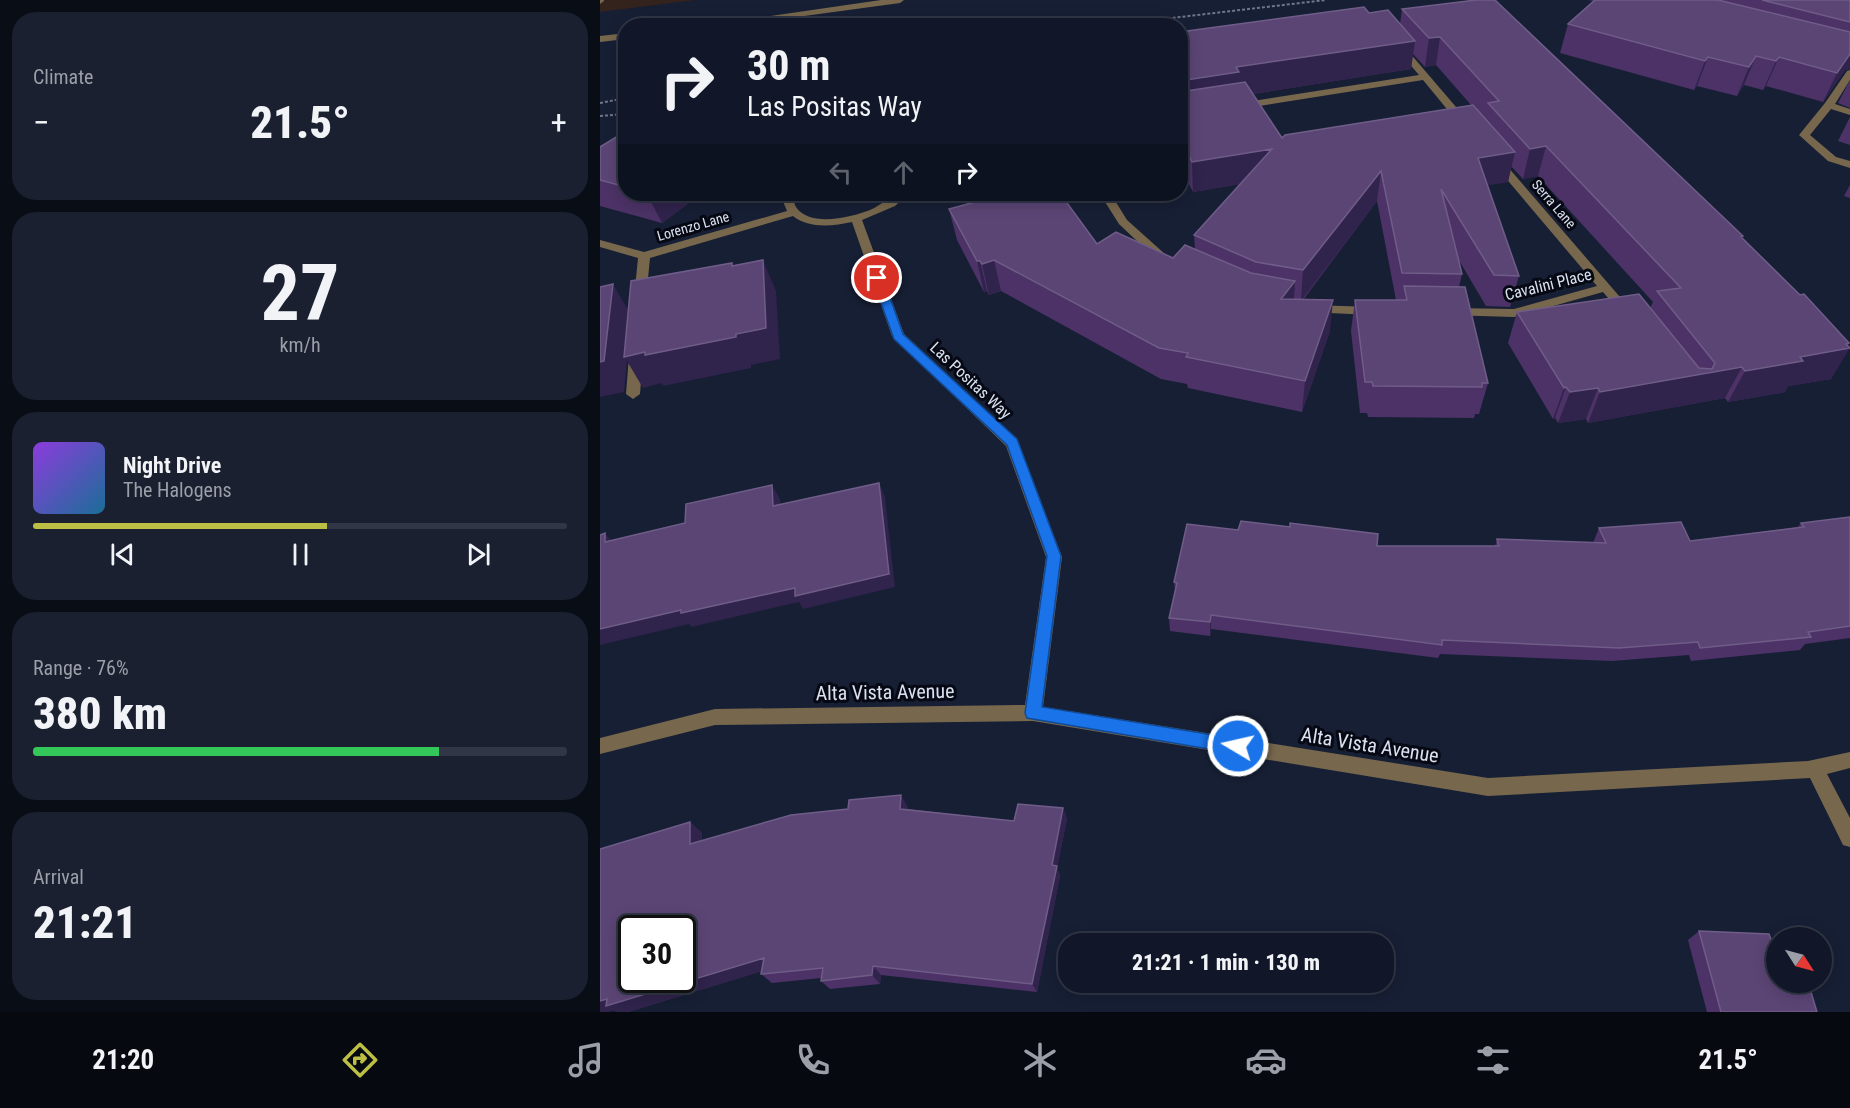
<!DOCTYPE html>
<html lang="en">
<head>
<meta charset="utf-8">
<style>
	:root { --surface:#111728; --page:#1a2030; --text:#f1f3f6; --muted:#9c9fa8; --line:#303645; --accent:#bcbf44 }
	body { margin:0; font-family:"Roboto Condensed",sans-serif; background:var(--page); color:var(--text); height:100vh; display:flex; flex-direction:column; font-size:22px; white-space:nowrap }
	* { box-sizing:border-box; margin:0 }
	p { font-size:20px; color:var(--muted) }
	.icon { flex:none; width:33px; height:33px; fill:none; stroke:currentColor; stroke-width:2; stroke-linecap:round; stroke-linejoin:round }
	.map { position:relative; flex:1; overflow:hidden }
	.drawer { display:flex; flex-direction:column; gap:12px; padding:12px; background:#090d16; width:600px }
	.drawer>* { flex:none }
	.top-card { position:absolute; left:18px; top:18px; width:570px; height:183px; border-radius:24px; box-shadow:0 3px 15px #0003,0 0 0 2px var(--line); background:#111728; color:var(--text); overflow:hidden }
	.needle { width:39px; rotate:126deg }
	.fabs { position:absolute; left:1166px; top:927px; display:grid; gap:12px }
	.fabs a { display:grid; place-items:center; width:66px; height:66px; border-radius:50%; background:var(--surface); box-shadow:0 3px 15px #0003,0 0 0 2px var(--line); font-size:30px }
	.speed { position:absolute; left:18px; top:915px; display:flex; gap:12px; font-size:30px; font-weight:700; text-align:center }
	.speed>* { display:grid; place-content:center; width:78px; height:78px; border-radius:50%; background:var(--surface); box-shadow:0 3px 15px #0003,0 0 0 2px var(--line); line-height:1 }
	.speed .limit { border:3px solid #111; border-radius:9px; background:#fff; color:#111 }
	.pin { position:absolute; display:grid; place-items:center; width:51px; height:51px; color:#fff; margin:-26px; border:3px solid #fff; border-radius:50%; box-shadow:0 2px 6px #0007 }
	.me { position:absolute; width:66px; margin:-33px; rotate:279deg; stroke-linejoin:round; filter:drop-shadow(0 0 4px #0008) }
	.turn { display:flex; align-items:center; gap:21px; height:126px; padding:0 30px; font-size:27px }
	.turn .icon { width:78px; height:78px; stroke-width:2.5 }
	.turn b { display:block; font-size:42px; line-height:51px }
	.lanes { display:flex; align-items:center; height:57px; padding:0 30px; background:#0003; justify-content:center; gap:30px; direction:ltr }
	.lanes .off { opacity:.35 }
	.big { font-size:45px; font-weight:800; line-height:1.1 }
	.drawer .tile { flex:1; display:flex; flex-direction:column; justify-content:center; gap:9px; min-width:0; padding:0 21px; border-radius:24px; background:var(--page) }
	.drawer .dial { align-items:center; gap:0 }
	.dial b { font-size:78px; line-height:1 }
	.song { display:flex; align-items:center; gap:18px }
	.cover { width:72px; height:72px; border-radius:9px; background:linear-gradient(135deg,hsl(270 70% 55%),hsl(200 70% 35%)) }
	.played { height:6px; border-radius:3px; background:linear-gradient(90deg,var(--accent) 55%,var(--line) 55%) }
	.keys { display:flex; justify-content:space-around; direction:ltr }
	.heat { display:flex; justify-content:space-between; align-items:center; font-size:33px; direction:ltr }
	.charge { height:9px; border-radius:4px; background:linear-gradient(90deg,#34c759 76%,var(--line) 0) }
	.trip { position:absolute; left:458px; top:933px; width:336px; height:60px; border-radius:24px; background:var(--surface); box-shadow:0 3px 15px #0003,0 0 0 2px var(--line); font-weight:800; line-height:60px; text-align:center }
	.menu { display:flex; height:96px; justify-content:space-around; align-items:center; background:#070910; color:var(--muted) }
	.menu .icon { width:42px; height:42px }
	.menu .on { color:var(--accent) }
	.menu b { font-size:27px; color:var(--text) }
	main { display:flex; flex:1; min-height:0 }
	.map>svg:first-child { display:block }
	.industrial { fill:#34221c }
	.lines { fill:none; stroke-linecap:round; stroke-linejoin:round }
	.path { stroke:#70778a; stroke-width:2; stroke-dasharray:3 2; stroke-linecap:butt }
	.minor { fill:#77674d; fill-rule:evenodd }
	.wall { fill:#4c3266; fill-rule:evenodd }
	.shaded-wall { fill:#30234c }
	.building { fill:#5b4575; stroke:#6f5d88; stroke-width:1.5; fill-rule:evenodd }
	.route { fill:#1a73e8; stroke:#114b97; stroke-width:1.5 }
	.labels { text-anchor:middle; stroke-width:6; stroke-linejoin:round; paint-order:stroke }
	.far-street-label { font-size:14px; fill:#dbe1f0; stroke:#060913 }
	.street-label { font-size:16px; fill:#dbe1f0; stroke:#060913 }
	.near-street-label { font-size:20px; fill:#dbe1f0; stroke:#060913 }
</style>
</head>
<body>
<main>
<section class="drawer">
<div class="tile"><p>Climate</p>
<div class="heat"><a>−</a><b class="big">21.5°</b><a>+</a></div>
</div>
<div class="tile dial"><b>27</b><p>km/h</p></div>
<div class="tile">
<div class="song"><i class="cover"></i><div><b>Night Drive</b><p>The Halogens</p></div></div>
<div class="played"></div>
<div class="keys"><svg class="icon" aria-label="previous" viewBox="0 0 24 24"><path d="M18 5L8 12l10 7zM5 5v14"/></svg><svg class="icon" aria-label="pause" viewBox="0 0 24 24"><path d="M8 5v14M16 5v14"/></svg><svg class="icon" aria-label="next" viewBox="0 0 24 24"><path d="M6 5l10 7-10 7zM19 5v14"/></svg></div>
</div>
<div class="tile"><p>Range · 76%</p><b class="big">380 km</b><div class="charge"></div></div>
<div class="tile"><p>Arrival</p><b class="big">21:21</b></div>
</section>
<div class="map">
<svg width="1250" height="1012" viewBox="0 0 1250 1012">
	<rect width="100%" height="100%" fill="#171f35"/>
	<path class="industrial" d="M0,0h95l-95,12z"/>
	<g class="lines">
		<path class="path" d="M503,26l223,-26
			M0,103l26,-5
			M0,116l26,-2"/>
		<path class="minor" d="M0,0h4v1l-4,3z
			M281,0h23l-4,3 -170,23h-28z
			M26,33v6l-26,3v-6z
			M800,44l3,1 65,76v4h-8l-37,-45 -183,29 -5,-3 5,-3 179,-28 -24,-28z
			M1250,70v10l-15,24 15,5v6l-19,-6 -21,26 26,22 14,4v7l-22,-7 -29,-26 26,-32 22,-32z
			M897,158l4,1 131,152 2,3 -2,3h-8l-21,-25 -89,25 -68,-2 -2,-3 6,-4 64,1 83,-23 -104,-123 -1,-2z
			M180,194h11c2,3 3,9 5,13 14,21 56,10 74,3 14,-6 23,-18 38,-16l-13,12 -33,14 42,114 113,105 45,118 -19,150 445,71 320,-17 42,-9v16l-23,6 23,44v29l-7,-2 -33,-67 -322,18 -455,-75 -318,4 -115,29v-16l115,-29 310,-4 21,-148 -40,-111 -114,-110 -40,-114c-19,4 -43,7 -59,-6l-143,42 -4,41 -6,4 -6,-4 4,-41 -38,-11v-7l44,12 143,-41z
			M500,194h11l16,26 39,35v6h-8l-39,-37z
			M712,305l60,2 6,4 -6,4 -64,-3 -2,-3z
			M36,352l7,4 -3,38 -7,5 -7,-5 3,-38z"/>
	</g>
	<path class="wall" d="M988,0h262v69l-5,1 -22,32 -57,-16 -3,4 -19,-5 -7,11 -40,-10 -3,4 -134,-37 8,-29 25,-23z
		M802,9l341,229 106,105 -18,36 -43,7 -3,6 -57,10 -3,-4 -137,25 -2,-4 -28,4 -3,-5 -2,1 -45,-76 9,-31 133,-4 3,-6 -115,-126 -15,3 -12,-13 -3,16 -21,3 32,91 -9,31 -24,-1 -29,-49 5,17 -3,13 29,96 -9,31h-4l-1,4 -106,-1 -1,-4h-7l-9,-82 4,-31h41l-19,-99 -74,99 27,31 -28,81 -114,-24 -1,-4 -26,-5 -160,-88 -12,4 -2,-4 -3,1 -27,-52 -8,-31 25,-7v-3l87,2 36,43 76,14 22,-9 -1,-14 46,-51 -47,8 -7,-14h-5l-1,-1v-145l189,-19 31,11zM813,54l12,13 11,-2 35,40 -189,33 -29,-44 158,-25z
		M1250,80v28l-12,-5z
		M1250,117v28l-12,-4z
		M26,131v63h75l-39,29 -62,-17v-59z
		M1250,185v13l-6,-2z
		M1250,517v121l-45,6 -5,6 -109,11 -2,-6 -77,6 -172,-7 -2,4 -227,-29 -1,7 -40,-5 -1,-13 6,-26 -1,-10 203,-36h118l2,-7 96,4 6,-15 91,13 108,-14 3,-4z
		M308,807v2l106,12 49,-13 4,11 -10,49 3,8 -23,116 -156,-17 -1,9 -50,5 -9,-8v-3l-49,5 -11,-9 1,-3 -134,41h-11l-4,-2 -6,2h-7l90,-190 12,11v7z
		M1099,931l73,11 45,70h-110l-19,-72z"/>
	<path class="shaded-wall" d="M840,37l-4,28 -11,2 4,-29z
		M815,41l-4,28 -172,27 -59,15v-30l56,-14z
		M1250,54v15l-5,1 -22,32 14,-29z
		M1156,56l-12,29 -7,11 12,-29z
		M1108,57l-11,29 -3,4 11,-29z
		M1179,57l-13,29 -3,4 13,-29z
		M946,146l-8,30 -15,3 7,-30z
		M585,147l1,31h-5l-1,-30z
		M672,149l-1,30 -78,13 -1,-30z
		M915,152l-7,30 -37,6 7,-30z
		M781,171l-4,30 -76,100 2,-31z
		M47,194h54l-39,29z
		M163,260l13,31 4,68 -29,6v3l-88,18 -1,-3 -19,5 -16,-27 -3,31 -24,5v-35l13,-78 18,31 14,37 91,-18z
		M394,260l7,31 -12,4 -7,-31z
		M377,261h3l7,30 -3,1z
		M695,281l-2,31 -12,-13z
		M733,300l-3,31 -28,81 3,-31z
		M1250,348l-19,31 -43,7 -3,6 -57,10 17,-31 55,-14z
		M1142,367l-17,31 -137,25 12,-31z
		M966,387l-11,31 -2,1 11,-31z
		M998,388l-12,31 -28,4 12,-31z
		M279,483l6,14 10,90 -92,22 -4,-7 -108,25 -2,-3 -89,21v-16z
		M172,485l8,14 1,21 -8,-14z
		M5,533l11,14 -11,-5z
		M611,615v14l-1,7v-14z
		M301,795l7,12 -1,13 -7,-11z
		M463,808l4,11 -10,49 3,8 -23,116 -5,-8 20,-119z
		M90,822l12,11v21l-12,-10z
		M164,958l11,9 -147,45h-11l-4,-2 -6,2h-7v-11z
		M273,966l8,9 -1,9 -8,-9z"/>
	<path class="building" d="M876,0h19l248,236 -2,1 59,58 4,-1 45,49 -3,1 4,4 -50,9 3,4 -58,10 -3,-4 -142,25 -2,-4 -28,4 -4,-5 -2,1 -47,-76 122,-18 60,74 13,1 3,-6 -58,-72 24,-3 -135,-142 -16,3 -42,-46 11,-2 -59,-64 -11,1 -27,-29z
		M995,0h123l132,32v22l-13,19 -58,-16 -3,4 -20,-5 -7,11 -41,-10 -3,4 -137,-37z
		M1162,0h88v22z
		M764,7l5,6 19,-3 27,31 -179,26 3,5 -59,9v-49z
		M645,82l37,56 3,-3 188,-30 42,47 -37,6 41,118 -25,-1 -53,-86 21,85 -60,-1 -21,-102 -78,99 -47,-8 -62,-27 78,-86 -80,13 -7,-15 -5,1v-56z
		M26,131v56l-26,-7v-33z
		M395,194h60l6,7 4,-1 32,44 19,-12 57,26 12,-13 66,28 44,8 -14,18 52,1 -28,81 -119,-24 2,-4 -29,-5 -165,-88 -12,4 -2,-3h-3l-28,-52 26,-7 -1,-3z
		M163,260l3,68 -30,6v3l-91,18v-3l-21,5 7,-76 101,-18v3z
		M13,284l-9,77 -4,1v-75z
		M804,286l61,1 23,96h-6v4l-109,-1 -1,-4h-7l-10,-82h52z
		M279,483l10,91 -94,22v-8l-114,25v-3l-81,19v-94l5,-2v9l80,-19 1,-19 86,-19 1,21z
		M1250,517v109l-42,6 3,5 -111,11 -2,-6 -79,6 -177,-8v5l-231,-30 -1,7 -41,-4 8,-35 -3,-1 13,-58 51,6 3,-9 49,6v-4l88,11 -1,12h122l-2,-7 109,4 -7,-15 82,-6 9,19 114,-14 -3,-4z
		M301,795l-1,14 114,12 4,-17 45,4 -11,57 5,1 -25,118 -159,-18 -1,9 -51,6 2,-13 -62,6 3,-16 -158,48 1,-7 -7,2v-152l90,-27v22l101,-29 57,-6 1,-9zM32,928h50v52h-50z
		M1099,931l70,3 3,8h4v40h32l9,30h-96z"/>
	<path class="route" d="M277,274l6,4 20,56 114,105 44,117 -19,151 196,32 6,2 2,5 -2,6 -6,2 -211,-36 -2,-5 22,-157 -40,-111 -113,-106 -22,-61z"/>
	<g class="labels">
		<g class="far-street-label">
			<text transform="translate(954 204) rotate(49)" y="5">Serra Lane</text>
			<text transform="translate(93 226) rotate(-16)" y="5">Lorenzo Lane</text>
		</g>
		<g class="street-label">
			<text transform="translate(948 284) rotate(-14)" y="6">Cavalini Place</text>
			<text transform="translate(371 380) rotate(43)" y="6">Las Positas Way</text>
		</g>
		<g class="near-street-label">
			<text transform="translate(285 692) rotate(-1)" y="7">Alta Vista Avenue</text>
			<text transform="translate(770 745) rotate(9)" y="7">Alta Vista Avenue</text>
		</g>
	</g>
</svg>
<div class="fabs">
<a><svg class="needle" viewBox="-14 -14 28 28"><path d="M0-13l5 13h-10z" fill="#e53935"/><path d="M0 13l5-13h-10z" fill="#9c9fa8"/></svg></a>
</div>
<div class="speed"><div class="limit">30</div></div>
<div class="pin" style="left:277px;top:278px;background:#d93025"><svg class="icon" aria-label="arrive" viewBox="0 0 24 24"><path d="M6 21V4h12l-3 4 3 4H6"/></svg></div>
<svg class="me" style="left:638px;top:746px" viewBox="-20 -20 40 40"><circle r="17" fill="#1a73e8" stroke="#fff" stroke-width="3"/><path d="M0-11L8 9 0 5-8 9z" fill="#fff"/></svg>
<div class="trip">21:21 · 1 min · 130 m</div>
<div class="top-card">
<div class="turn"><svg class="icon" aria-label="right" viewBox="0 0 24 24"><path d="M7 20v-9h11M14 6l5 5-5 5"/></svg><div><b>30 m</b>Las Positas Way</div></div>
<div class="lanes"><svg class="icon off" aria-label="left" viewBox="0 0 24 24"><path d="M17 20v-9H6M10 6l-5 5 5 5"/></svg><svg class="icon off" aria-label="ahead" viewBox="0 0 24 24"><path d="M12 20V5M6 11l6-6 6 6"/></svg><svg class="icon" aria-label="right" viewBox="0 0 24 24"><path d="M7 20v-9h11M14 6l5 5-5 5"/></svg></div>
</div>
</div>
</main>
<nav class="menu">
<b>21:20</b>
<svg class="icon on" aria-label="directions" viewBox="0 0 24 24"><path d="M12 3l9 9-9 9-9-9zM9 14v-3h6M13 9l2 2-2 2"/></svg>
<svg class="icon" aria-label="music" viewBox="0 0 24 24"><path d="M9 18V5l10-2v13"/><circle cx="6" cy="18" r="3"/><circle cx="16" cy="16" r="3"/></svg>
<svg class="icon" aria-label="phone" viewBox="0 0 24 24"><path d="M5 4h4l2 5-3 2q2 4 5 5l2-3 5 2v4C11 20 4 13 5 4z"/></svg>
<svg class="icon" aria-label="climate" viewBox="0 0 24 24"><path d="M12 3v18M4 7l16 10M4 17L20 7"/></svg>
<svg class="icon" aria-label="car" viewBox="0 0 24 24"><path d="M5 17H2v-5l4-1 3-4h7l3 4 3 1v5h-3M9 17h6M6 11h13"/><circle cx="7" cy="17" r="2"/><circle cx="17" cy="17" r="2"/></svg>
<svg class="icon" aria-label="filters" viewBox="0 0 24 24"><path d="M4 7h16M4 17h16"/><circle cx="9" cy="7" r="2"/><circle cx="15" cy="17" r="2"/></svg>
<b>21.5°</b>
</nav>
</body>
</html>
